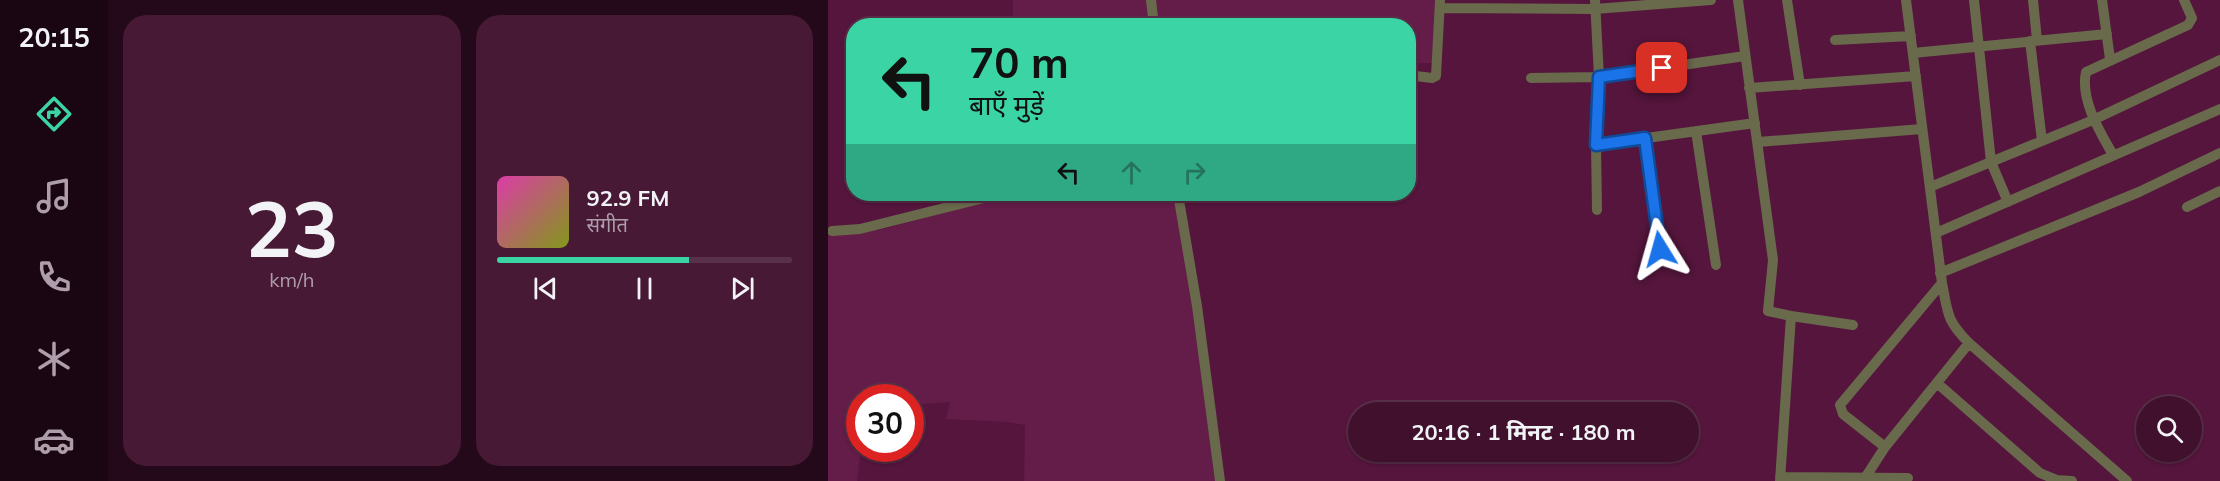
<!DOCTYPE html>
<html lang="hi">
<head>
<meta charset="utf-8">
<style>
	:root { --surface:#40102d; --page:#471935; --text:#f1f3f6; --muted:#ae9daa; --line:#593049; --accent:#3bd4a4 }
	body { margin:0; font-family:Mulish,"Noto Sans Devanagari",sans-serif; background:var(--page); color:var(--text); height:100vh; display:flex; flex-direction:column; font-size:22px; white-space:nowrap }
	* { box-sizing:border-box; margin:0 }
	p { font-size:20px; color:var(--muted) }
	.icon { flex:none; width:33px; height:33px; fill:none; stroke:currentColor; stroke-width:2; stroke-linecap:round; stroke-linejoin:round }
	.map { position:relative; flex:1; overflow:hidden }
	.panel { display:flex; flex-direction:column; gap:15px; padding:15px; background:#230919; width:720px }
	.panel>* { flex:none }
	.top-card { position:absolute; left:18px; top:18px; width:570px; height:183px; border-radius:24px; box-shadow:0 2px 4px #0004,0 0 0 2px var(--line); background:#3bd4a4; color:#111; overflow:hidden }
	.tools { position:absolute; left:1308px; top:396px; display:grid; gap:12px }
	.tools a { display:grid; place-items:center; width:66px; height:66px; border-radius:50%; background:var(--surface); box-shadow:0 2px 4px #0004,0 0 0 2px var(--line); font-size:30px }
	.speed { position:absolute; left:18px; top:384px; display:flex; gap:12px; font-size:30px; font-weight:700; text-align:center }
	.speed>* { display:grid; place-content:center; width:78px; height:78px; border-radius:50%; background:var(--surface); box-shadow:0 2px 4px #0004,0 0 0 2px var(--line); line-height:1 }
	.speed .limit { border:9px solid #d22; background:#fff; color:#111 }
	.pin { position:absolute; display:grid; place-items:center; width:51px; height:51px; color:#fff; margin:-26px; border-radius:12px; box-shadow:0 3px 9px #0006 }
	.me { position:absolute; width:66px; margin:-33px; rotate:352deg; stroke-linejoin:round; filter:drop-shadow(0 0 4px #0008) }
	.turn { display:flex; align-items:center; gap:21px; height:126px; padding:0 24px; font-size:27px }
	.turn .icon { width:78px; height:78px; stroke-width:2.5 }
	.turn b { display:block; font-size:42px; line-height:51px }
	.lanes { display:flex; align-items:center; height:57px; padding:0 24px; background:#0003; justify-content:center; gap:30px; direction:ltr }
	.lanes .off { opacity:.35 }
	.panel .card { flex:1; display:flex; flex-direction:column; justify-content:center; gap:9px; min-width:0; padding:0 21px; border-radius:24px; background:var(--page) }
	.panel .dial { align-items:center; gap:0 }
	.dial b { font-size:78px; line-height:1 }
	.song { display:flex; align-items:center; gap:18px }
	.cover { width:72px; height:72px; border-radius:9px; background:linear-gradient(135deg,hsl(320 70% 55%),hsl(70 70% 35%)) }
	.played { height:6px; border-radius:3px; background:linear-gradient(90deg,var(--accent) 65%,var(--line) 65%) }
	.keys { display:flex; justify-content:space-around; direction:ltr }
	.panel .tiles { flex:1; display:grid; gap:15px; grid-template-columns:repeat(2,1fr) }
	.trip { position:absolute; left:520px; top:402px; width:351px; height:60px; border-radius:30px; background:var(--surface); box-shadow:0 2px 4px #0004,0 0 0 2px var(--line); font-weight:700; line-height:60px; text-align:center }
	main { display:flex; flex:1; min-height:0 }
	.dock { display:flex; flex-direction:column; width:108px; justify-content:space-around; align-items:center; background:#1a0612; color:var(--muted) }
	.dock .icon { width:42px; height:42px }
	.dock .selected { color:var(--accent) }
	.dock b { font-size:27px; color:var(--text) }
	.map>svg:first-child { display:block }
	.built { fill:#641c48 }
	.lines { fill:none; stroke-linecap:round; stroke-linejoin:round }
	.street { stroke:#69694c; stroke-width:10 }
	.route-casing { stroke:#114b97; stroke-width:15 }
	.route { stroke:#1a73e8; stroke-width:10 }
</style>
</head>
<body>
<main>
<nav class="dock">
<b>20:15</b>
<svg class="icon selected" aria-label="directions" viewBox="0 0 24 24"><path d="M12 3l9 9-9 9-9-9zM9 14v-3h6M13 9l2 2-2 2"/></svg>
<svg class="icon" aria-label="music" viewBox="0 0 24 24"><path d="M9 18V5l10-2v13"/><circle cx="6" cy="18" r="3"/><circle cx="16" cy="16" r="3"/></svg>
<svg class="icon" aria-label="phone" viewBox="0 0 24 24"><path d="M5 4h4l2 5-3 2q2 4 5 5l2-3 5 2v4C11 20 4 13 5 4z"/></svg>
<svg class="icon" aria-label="climate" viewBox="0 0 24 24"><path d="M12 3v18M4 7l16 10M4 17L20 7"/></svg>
<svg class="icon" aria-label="car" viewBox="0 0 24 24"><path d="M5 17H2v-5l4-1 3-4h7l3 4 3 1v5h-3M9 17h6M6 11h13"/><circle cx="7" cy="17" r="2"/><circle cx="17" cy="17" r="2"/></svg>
</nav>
<section class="panel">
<div class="tiles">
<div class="card dial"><b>23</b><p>km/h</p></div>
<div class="card">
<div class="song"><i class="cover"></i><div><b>92.9 FM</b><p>संगीत</p></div></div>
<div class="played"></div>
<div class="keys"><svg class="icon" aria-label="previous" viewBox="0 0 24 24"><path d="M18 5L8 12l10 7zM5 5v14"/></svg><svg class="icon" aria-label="pause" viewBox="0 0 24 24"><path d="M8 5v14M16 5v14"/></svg><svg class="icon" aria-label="next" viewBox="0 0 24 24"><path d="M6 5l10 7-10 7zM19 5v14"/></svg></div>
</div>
</div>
</section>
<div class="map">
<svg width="1392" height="481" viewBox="0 0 1392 481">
	<rect width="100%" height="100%" fill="#55153c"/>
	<path class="built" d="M185,0h422l-3,63h-23l-1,-37 -395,-1z
		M186,194h164l37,287h-191l1,-56 -18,-3 -61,-3 4,-17 -39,3 -1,-7h-50v50l1,1 -4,32h-29v-249l55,-3 118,-32 13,-1z"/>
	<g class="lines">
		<path class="street" d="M323,0l3,26
			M767,0l4,77 -3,68 1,65
			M910,0l35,260 -5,51 23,5
			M959,0l13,85
			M1078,0l36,283c6,30 4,37 27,60l158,138
			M1146,0l17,162 17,40
			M1205,0l4,40
			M1274,0l8,59
			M612,8l155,1 116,-9
			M1007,40l76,-4
			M1202,41l12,100
			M1085,53l194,-19
			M580,75l24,3 4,-2 4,-76
			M703,78l68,-1 146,-21
			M921,88l167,-12
			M868,131l20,134
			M817,138l15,111
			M930,142l164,-13
			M768,145l159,-22
			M1285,155c-13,-23 -33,-55 -27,-83l102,-47 4,-7 -8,-18
			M1102,187l163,-67 127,-60
			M350,194l19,112 23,175
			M1359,207l33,-16
			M4,231l28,-2 140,-35
			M1108,233l284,-124
			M1112,273l199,-81 81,-39
			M1109,383l103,90 17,7 15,1
			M1057,447l-42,-33 -3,-9 102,-122
			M952,477l128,1
			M1037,478l20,-31 84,-104
			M952,481l11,-165 62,9"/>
	</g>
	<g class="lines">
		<defs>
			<path id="route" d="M832,249l-15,-111 -49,7 3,-68 63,-9"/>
		</defs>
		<use href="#route" class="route-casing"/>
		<use href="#route" class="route"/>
	</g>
</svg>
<div class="tools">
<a><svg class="icon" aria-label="search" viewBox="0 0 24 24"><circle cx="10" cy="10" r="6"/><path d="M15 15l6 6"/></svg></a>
</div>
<div class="speed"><div class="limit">30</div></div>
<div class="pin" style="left:834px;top:68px;background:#d93025"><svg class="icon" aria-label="arrive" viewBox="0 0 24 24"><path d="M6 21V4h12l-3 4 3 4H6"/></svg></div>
<svg class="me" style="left:832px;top:249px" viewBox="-20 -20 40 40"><path d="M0-17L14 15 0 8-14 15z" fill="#1a73e8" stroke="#fff" stroke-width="4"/></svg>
<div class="trip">20:16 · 1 मिनट · 180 m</div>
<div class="top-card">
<div class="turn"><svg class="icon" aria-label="left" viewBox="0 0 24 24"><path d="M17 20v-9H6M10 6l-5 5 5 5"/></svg><div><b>70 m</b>बाएँ मुड़ें</div></div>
<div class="lanes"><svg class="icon" aria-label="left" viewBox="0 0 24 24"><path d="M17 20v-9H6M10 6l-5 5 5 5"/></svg><svg class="icon off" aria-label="ahead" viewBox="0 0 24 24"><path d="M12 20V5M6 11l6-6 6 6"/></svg><svg class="icon off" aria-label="right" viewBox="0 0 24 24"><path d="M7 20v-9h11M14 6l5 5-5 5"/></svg></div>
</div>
</div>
</main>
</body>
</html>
